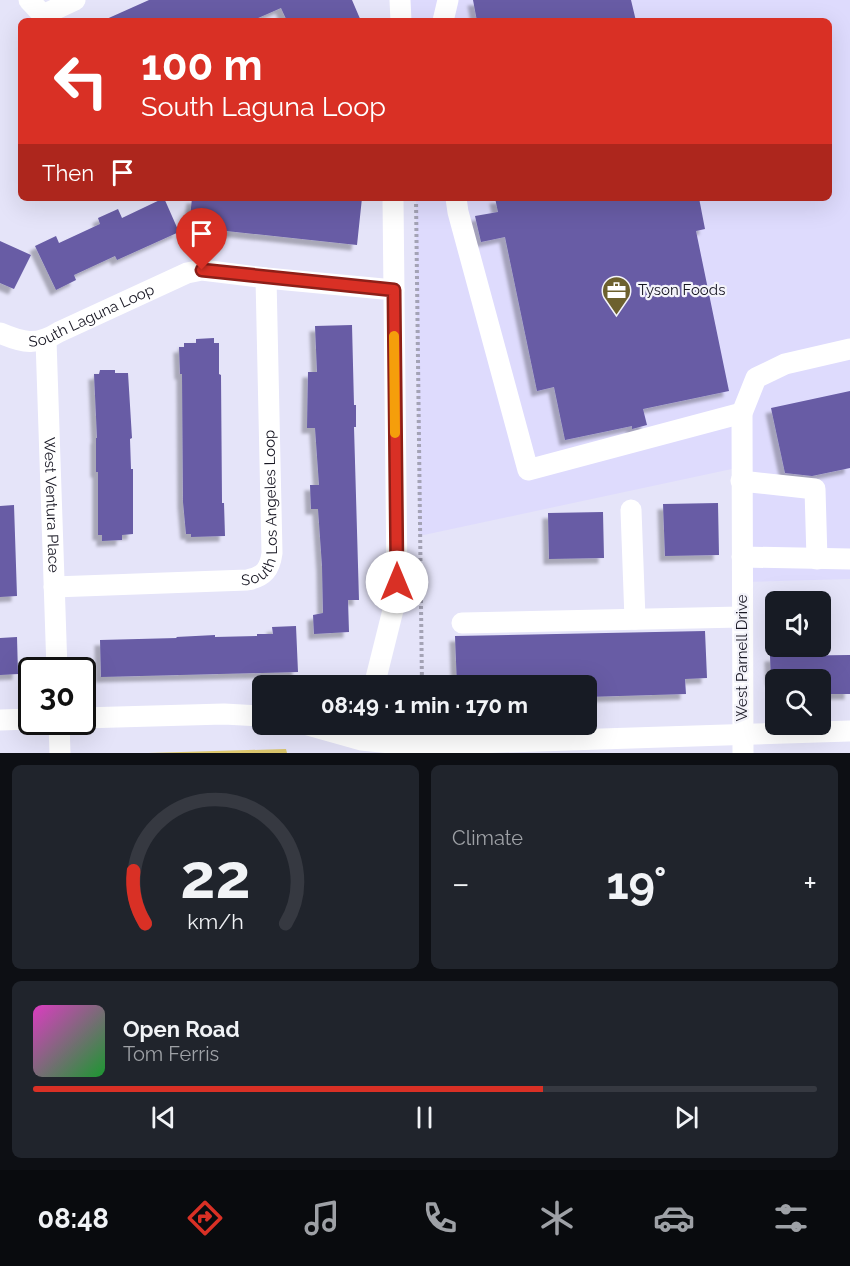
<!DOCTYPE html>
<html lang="en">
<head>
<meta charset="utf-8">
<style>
	:root { --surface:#171b24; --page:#20242c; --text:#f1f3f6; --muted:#9ea1a6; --line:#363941; --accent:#d93025 }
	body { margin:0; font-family:Raleway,sans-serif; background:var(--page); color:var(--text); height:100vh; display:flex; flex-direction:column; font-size:22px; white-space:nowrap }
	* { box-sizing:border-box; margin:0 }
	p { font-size:20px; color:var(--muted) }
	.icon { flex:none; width:33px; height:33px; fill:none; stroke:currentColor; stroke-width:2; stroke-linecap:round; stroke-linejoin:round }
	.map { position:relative; height:753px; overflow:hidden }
	.side { display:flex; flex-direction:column; gap:12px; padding:12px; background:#0d0f14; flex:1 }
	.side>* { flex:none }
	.hud { position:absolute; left:18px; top:18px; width:814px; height:183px; border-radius:9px; box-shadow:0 6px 24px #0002; background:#d93025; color:#fff; overflow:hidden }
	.controls { position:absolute; left:765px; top:591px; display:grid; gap:12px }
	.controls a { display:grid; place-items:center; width:66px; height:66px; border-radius:9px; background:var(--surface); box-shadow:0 6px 24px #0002; font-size:30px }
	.speed { position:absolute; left:18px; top:657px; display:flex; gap:12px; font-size:30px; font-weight:700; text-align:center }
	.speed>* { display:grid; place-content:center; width:78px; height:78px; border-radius:50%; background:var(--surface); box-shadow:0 6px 24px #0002; line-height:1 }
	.speed .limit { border:3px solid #111; border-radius:9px; background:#fff; color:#111 }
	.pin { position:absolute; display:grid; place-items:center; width:51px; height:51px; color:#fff; margin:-62px -26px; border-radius:50% 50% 50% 0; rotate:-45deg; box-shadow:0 0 6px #0007 }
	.pin .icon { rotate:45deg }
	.me { position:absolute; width:66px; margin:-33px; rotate:0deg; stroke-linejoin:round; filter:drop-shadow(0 0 4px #0008) }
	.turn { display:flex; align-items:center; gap:21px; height:126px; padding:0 24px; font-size:27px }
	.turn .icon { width:78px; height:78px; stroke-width:2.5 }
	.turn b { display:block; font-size:42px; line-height:51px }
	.then { display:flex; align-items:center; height:57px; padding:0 24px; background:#0003; gap:12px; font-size:22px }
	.big { font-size:45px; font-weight:700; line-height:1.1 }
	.side .tile { flex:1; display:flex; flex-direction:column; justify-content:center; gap:9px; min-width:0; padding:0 21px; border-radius:9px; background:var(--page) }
	.side .dial { align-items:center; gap:0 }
	.dial svg { height:156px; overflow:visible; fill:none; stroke:var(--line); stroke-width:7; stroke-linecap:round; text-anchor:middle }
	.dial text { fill:var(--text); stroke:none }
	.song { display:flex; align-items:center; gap:18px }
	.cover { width:72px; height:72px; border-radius:9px; background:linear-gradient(135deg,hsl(310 70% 55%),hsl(130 70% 35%)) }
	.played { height:6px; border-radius:3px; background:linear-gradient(90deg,var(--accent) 65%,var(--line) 65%) }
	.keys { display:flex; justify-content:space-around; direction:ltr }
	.heat { display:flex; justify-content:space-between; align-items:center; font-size:33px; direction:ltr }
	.side .tiles { flex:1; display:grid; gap:12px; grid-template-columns:1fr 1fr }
	.tile:last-child { grid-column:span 2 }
	.trip { position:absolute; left:252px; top:675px; width:345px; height:60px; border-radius:9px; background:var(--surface); box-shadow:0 6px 24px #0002; font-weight:700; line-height:60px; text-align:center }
	.tabs { display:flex; height:96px; justify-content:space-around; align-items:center; background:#090b0e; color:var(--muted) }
	.tabs .icon { width:42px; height:42px }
	.tabs .active { color:var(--accent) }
	.tabs b { font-size:27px; color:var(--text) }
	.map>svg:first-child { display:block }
	.built { fill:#dedbfd }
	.water { fill:#ddc76d }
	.building { fill:#675ca5; filter:url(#shadow) }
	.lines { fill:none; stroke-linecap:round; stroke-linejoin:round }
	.path { stroke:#a4a3b5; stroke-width:4; stroke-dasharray:3 3; stroke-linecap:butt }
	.minor { stroke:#fff; stroke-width:21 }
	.route-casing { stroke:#8d1f18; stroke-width:15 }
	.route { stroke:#d93025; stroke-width:10 }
	.slow { stroke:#f59e0b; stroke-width:10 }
	.labels { text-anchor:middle; stroke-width:4.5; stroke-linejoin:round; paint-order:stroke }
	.poi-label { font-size:15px; fill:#171622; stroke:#f3f3fa; text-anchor:start }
	.street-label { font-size:15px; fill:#171622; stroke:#f3f3fa }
</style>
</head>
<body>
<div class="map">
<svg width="850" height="753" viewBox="0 0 850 753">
	<defs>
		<filter id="shadow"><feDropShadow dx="-5.5" dy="5.5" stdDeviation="1.5" flood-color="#0004"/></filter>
	</defs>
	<rect width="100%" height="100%" fill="#e5e4f9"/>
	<path class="built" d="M400,0h450v579l-108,3 -1,-115 -322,69 -3,-338h414v-177h-429z"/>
	<path class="water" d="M286,749l1,4h-139z"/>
	<path class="building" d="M149,0h203l9,21h-74l-6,-13 -30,13h-149z
		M473,0h158l5,21h-159z
		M164,198l15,34 -62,28 -2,-4 -41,19 2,5 -20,10 -21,-44 21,-10 3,7 41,-19 -2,-6 20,-9 4,9z
		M192,198h170l-5,47 -168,-18z
		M495,198h204l6,31 -9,2 33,160 -86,18 4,16 -15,4v-3l-67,14 -11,-53 -17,4 -32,-154 -24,5 -6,-26 23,-4z
		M0,241l31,14 -17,34 -14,-6z
		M352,325l2,80h2v22h-2l5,173h-11l1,32 -35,2 -1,-19 10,-2 -1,-47 -4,-57h-7l-1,-24h9l-4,-57h-8l1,-56h9l-2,-46z
		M214,338v5h5v31l2,1 1,128h2l1,33 -34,1v-3h-5l-3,-32 -1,-128h-2l-1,-27h5v-4h12v-4z
		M100,370h15v3h13l4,65 -2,1 1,30h2v65l-11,1v5l-20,1v-6h-4v-63h-2v-34h1l-3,-64h5z
		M850,391v77l-38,8 -27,-3 -14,-65z
		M718,503l1,52 -54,1 -2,-52z
		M14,505l3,91 -17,1v-91z
		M603,512l1,46 -55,1 -1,-46z
		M296,626l2,46 -197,5 -1,-37 77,-2 -1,-1 39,-2v2l42,-1v-2h16l-1,-7z
		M705,631l2,47 -22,1 1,15 -100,3v-11h-129l-2,-50z
		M17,637l1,37 -18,1v-37z
		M850,655v39h-23v-6h-7v-8h-49l-1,-24z"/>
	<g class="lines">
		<path class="path" d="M416,198l6,488"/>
		<g class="minor">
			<path d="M29,0l14,15"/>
			<path d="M400,0l1,21"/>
			<path d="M43,21v-6l32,-15"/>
			<path d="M443,21l5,-21"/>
			<path d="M456,198l2,14 70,258 214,-57"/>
			<path id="s1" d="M0,333c23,10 37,13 59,-1l128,-59 15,-3 64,8 128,12"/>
			<path id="s2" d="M46,340l11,330"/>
			<path d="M741,481l74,8 2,70"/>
			<path d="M631,510l4,109"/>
			<path d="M742,557l108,2"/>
			<path id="s3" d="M54,587l193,-7c17,-3 23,-11 25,-27l-6,-275"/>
			<path d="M462,623l279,-6"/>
			<path d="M374,686l22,-88 1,-16 -4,-384"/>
			<path d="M82,718l142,-4 38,2"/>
			<path d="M0,720l32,-1"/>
			<path d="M59,722l1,31"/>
			<path d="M304,724l57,16 49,5 440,-14"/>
			<path d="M743,753l-1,-340 14,-35 29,-14 65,-15"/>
		</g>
	</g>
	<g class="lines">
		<defs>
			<path id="route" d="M202,270l192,20 3,292"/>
		</defs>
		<use href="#route" class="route-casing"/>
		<use href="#route" class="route"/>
		<path class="slow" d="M394,336l1,97"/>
	</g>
	<defs>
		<symbol id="office-pin" viewBox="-11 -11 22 30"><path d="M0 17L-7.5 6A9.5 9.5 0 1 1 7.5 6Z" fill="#6d612e" stroke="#f3f3fa"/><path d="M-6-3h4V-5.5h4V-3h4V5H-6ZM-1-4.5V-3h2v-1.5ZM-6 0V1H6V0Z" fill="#fff"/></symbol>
	</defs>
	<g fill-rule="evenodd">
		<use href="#office-pin" x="600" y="274" width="33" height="45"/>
	</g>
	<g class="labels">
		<g class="poi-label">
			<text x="638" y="295">Tyson Foods</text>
		</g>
		<g class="street-label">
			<text dy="5" stroke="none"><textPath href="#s1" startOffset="98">South Laguna Loop</textPath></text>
			<text dy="5" stroke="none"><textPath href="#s3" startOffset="272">South Los Angeles Loop</textPath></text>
			<text dy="5" stroke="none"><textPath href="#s2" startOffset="165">West Ventura Place</textPath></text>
			<text transform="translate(742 658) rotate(-90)" y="5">West Parnell Drive</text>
		</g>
	</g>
</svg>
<div class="controls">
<a><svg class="icon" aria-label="sound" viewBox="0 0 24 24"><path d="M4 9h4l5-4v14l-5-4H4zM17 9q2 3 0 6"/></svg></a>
<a><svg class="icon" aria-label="search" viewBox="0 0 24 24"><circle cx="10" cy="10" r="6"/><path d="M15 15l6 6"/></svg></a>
</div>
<div class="speed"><div class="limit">30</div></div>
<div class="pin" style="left:202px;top:270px;background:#d93025"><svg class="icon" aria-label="arrive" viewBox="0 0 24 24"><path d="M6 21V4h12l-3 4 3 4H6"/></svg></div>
<svg class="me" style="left:397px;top:582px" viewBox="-20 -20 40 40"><circle r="19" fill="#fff"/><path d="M0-13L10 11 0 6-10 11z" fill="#d93025"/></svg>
<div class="trip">08:49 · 1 min · 170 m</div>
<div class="hud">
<div class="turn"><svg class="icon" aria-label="left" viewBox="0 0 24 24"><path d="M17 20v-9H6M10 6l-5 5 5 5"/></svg><div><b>100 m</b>South Laguna Loop</div></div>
<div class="then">Then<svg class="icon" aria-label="arrive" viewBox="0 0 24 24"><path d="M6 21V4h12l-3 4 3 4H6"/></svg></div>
</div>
</div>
<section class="side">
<div class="tiles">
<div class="tile dial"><svg viewBox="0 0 100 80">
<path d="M14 69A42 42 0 1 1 86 69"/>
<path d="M14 69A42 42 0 0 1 8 42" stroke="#d93025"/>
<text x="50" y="56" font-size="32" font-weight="700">22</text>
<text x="50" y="72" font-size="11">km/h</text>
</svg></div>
<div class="tile"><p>Climate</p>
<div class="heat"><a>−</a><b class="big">19°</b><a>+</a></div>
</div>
<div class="tile">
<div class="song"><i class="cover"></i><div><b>Open Road</b><p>Tom Ferris</p></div></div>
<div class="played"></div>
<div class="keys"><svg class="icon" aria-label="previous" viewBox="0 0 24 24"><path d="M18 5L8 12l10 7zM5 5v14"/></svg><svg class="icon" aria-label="pause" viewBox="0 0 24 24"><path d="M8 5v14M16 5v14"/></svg><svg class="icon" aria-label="next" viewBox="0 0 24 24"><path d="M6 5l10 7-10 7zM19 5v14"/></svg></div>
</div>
</div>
</section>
<nav class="tabs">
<b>08:48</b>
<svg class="icon active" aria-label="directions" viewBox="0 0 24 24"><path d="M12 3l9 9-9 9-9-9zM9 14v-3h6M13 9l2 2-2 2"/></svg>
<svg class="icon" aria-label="music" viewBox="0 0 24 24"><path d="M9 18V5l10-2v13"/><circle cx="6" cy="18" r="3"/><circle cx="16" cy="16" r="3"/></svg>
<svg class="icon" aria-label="phone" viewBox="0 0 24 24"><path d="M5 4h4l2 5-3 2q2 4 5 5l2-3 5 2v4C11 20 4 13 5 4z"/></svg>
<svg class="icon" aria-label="climate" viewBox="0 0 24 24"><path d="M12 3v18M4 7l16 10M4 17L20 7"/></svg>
<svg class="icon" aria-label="car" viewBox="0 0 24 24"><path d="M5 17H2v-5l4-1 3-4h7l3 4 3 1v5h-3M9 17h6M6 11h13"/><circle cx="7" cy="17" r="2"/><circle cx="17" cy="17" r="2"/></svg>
<svg class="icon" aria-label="filters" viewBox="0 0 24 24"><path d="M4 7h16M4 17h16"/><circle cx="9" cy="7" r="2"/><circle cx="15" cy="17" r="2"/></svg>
</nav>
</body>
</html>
